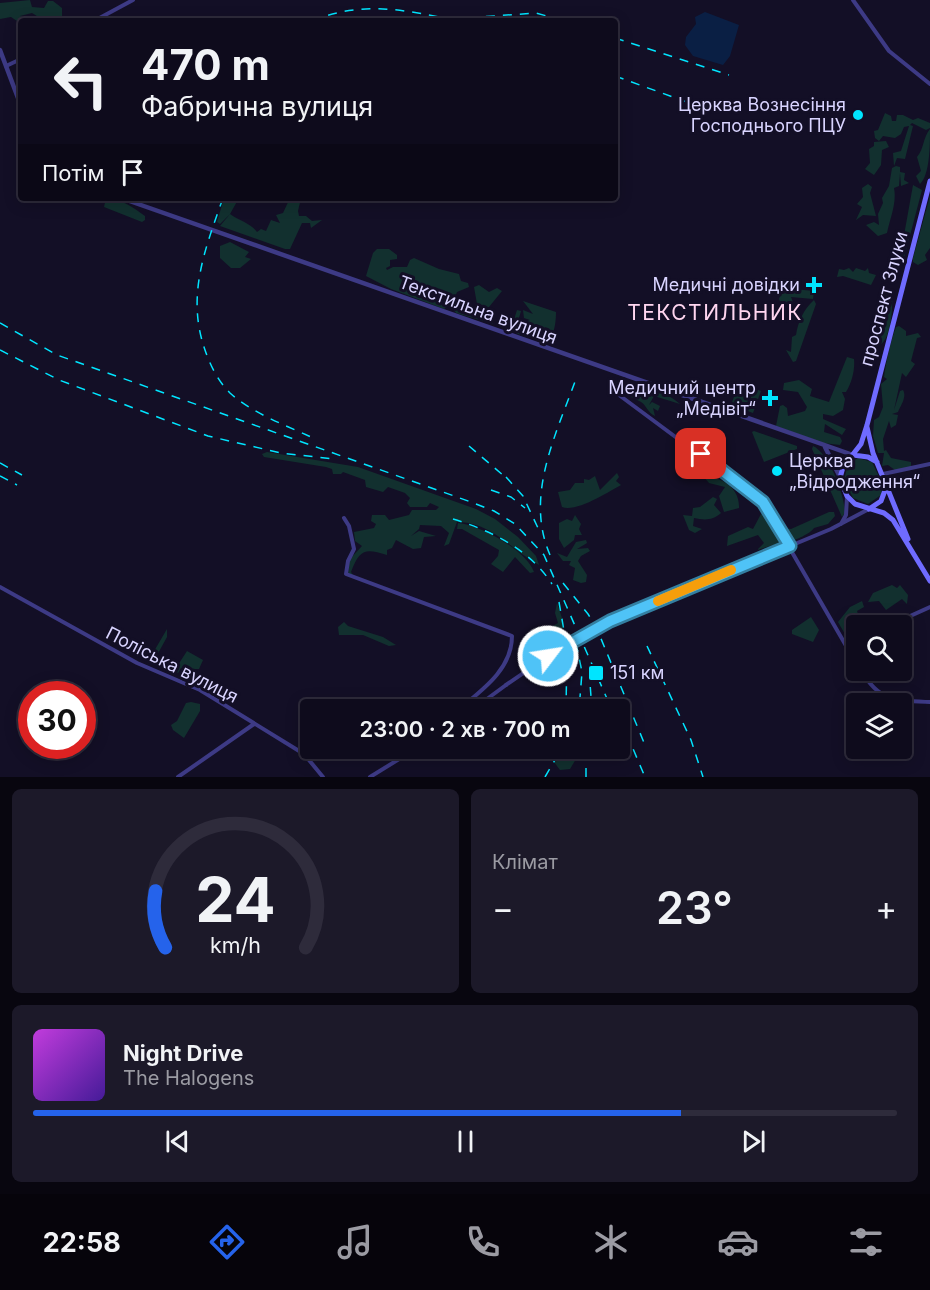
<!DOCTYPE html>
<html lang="uk">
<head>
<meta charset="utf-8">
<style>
	:root { --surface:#0e0b1c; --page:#1c1929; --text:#f1f3f6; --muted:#9b9ba3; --line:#2e2b3b; --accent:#2563eb }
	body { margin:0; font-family:Inter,sans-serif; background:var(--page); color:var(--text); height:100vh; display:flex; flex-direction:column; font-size:22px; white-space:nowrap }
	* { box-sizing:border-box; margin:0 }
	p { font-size:20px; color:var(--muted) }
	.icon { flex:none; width:33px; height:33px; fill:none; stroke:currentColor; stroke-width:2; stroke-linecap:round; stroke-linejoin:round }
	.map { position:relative; height:777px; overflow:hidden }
	.panel { display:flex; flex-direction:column; gap:12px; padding:12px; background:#08060f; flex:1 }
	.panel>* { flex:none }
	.hud { position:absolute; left:18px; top:18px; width:600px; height:183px; border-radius:6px; box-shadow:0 3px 15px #0003,0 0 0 2px var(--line); background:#0e0b1c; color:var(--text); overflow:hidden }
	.controls { position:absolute; left:846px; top:615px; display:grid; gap:12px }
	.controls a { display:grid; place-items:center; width:66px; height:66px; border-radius:6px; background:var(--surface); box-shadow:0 3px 15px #0003,0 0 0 2px var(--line); font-size:30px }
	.speed { position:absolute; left:18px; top:681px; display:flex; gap:12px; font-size:30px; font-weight:700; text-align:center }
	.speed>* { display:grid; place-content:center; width:78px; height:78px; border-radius:50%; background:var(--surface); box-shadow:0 3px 15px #0003,0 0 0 2px var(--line); line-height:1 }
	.speed .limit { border:9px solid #d22; background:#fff; color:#111 }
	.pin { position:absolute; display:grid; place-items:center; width:51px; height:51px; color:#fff; margin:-26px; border-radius:12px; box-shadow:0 3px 9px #0006 }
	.me { position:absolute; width:66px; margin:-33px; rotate:59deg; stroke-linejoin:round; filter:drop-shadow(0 0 4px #0008) }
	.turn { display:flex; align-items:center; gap:21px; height:126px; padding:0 24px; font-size:27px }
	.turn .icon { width:78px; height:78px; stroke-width:2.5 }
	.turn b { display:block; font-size:42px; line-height:51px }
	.then { display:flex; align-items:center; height:57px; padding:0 24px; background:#0003; gap:12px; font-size:22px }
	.big { font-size:45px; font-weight:600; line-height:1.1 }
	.panel .widget { flex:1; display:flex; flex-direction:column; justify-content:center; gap:9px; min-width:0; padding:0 21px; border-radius:9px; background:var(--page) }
	.panel .dial { align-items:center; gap:0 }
	.dial svg { height:156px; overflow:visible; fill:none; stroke:var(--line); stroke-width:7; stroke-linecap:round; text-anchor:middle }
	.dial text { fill:var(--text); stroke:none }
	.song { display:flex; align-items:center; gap:18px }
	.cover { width:72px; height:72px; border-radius:9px; background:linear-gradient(135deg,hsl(290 70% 55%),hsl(260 70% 35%)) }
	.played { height:6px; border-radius:3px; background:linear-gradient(90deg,var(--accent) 75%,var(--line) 75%) }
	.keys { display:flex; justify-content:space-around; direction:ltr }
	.heat { display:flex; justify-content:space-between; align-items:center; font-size:33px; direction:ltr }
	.panel .tiles { flex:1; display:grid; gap:12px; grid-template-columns:1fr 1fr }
	.widget:last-child { grid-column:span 2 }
	.trip { position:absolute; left:300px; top:699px; width:330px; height:60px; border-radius:6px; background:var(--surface); box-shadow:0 3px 15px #0003,0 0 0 2px var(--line); font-weight:600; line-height:60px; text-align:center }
	.dock { display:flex; height:96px; justify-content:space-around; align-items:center; background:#06040b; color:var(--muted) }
	.dock .icon { width:42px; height:42px }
	.dock .on { color:var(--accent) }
	.dock b { font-size:27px; color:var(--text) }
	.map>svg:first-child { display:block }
	.green { fill:#12302f }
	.water { fill:#0a1f44 }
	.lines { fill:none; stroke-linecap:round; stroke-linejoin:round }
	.stream { stroke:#0a1f44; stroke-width:1.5 }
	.minor { stroke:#3d3a85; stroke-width:4 }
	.tertiary { stroke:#3d3a85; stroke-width:4.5 }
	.secondary { stroke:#6f6bff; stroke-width:5 }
	.rail { stroke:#00e5ff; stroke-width:1.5; stroke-dasharray:9 8; stroke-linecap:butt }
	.minor-bridge { stroke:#3d3a85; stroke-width:4 }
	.route-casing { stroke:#337fa1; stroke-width:15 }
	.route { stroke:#4fc3f7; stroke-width:10 }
	.slow { stroke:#f59e0b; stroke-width:10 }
	.poi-dot { fill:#00e5ff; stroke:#130f26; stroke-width:2 }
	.labels { text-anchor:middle; stroke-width:6; stroke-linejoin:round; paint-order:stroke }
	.poi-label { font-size:18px; fill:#d9d4ff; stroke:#130f26; text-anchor:end }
	.street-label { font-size:18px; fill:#d9d4ff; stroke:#130f26 }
	.quarter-label { font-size:21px; letter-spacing:1.5px; fill:#ffd6f0; stroke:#130f26 }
</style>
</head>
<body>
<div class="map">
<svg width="930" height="777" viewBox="0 0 930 777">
	<rect width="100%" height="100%" fill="#130f26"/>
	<path class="green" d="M30,0l2,7 12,1 4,-7h5l9,7v13h-17l-13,-8 -12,3 7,2 -2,3h-8l-6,-4 -11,2v-16z
		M885,113l6,3 1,5h4l1,-6h6l10,5 5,-2 12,5v5l-4,2 -14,-7 -2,2 3,1c-3,12 -5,21 -8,33l-8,-1 -3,8 -1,-13 8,-2 8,-25 -5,1 -3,7 -6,4 -12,-2 -4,5 -4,-3 -1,-7 4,-1z
		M930,129c0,16 0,46 -10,55l-4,-8 5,-5 -4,-14c7,-8 6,-20 13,-28z
		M886,141l3,6 -7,3 -1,15 -7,10 -9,-6 5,-6 -1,-14 5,-3v-4z
		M896,166l4,1v5l5,1 -1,7 5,3 -8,3 -1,-13 -1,13 -5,2c3,15 -4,30 -7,45l-9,3 -12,-11 8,-3 5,3 -1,-11 5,-11 -1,-5 7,-12 3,-18z
		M868,184l4,3 -2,6 6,23 -13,-1 -7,5 6,-13 -5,-3 6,-7 -1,-9z
		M913,185l9,5 -19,72 -3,-2 1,-8z
		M930,196v52l-5,7 2,5 -9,5 -5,-3v-4z
		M106,198c14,0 28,10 39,18v4l-3,2 -38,-15z
		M224,198h15l-9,16c9,7 21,9 27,18l4,-3 5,2 5,-11 9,3 -4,-8 7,-2 7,-15h11l-3,13 1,5h7l6,5 10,-1 -11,8 -1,-5h-8l-12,26h-5l-65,-23 10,-12 -10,10 -3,-2z
		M230,242l19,10 -4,5 6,2 -11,9h-9l-11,-10v-12z
		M377,249h12l8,6v4l-7,1v6l-4,2 1,2 6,-3h14l3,-7 4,-2 25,11 20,5 2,7 7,2 1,4 -12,5 -4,10 -9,7 -53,-20 -25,-13 7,-23z
		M849,268l4,4 3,-4 9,3 3,-3 1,5 7,2 -5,10 -28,-9 -6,1 2,-8 5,1z
		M479,285l10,7 8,-4 5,3 -13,16 4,17 -37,-11 -3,-4 20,2 4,-7 -3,-17z
		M783,288l31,3 -1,8 -22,-2 3,8 7,2 -4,5v3l-5,-5 2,10 -6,1 1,-4 -8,-5 11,-3 -11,-5 -2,-5z
		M892,291c1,13 0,50 -14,55l-4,-14 8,-4 1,-6 -5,-10 6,-4 2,-14z
		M814,300l2,4 -20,57 -3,1 -7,-12 5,2 1,-15 4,-2c2,-14 8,-26 18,-35z
		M523,301l33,11c0,7 -1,19 -5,25l-16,2 -2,-5 -7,3 -18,-7 7,-3 -3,-1 5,-16 4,1 -4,14 13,-5 -6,-2 -1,-8 10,4z
		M899,326l7,5v5l12,-3 3,4 -4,1 -6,23 4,3 -9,13 -4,-4 -8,37 6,-19 3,-1c4,7 -2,15 -5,22l-6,2 6,1 -2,10 -5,3 -2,-7 -6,18 1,12 2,-1 5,8 20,4v5l-16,3 -7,-5 -6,1 2,-13h-6l-5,-17 1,-16 5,-3 4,-10 -2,-23 6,-5 -3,-2c2,-15 7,-37 12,-50z
		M847,357l7,2c1,11 -2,23 -8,33h-4l3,7 -2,11 -10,6 -10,-2v5l23,10 -4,6 -17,-11 -1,8 16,5 2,4 -2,4 -17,-2 -47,-17 4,-20 3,-1 4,3 1,8 17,-5 2,-4 -9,-15 -15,-2 1,-7 15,-3 13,9 -2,7 19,6z
		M607,380c23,5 56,8 73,24l-26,-8 -5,9 3,-3 8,4 -2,5 -5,-3 2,8c-8,-4 -8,-10 -14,-14 -11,-6 -26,-11 -34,-22z
		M739,383l22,8 -8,22 -22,-8z
		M754,431l43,15v3l-33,13 -12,-30z
		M813,446c16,7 32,50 32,67l-3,4 -30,-68z
		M267,452l91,15 118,42 19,10 23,18 18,19 3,9c-28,-15 -47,-43 -82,-43l-8,22 -5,2 5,-13 -8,-7 -21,-1 -1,4 -8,7 8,-5 17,5 -12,1 -3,11 -8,1 -17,-9 -4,8 -5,2v5c-20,-6 -27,-8 -36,17l2,3 -5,2 1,-17 13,-14 -7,-5 -1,-9 20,-4 2,-4 -5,-3 1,-6h13l4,5 20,-5 3,-5h24l3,-3 -9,-4 -3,4h-17l-3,-4 3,-5 -5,-5 -17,-6 -5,5 -17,-5 -1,-7 -22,-8 -2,2h-8l-1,-5 -6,-2 -62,-10 -2,-3z
		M858,458l14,4 11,23 -2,10 -13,9 -15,-6 -9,-18 4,-16z
		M617,473l2,4 -3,4 5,4c-11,6 -45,28 -59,22l-4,-15 12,-2 5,-7h9v-4l5,1 6,-4 5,14z
		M703,476c18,1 37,11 36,32l-15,4 -5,-16 6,-9 -16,-4z
		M713,497l4,2 -3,6 7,8c-9,8 -17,7 -27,5l-1,8 9,3 -7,4 -6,-3 -6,-15 9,1 1,-8 7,-1z
		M829,512h5l1,4 -7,8 -14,4c-3,5 -19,13 -25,13l-8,-10 2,-3 8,1z
		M761,514l7,2c0,8 8,18 11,26l-2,2 -20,6 7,-7 -6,-8 -31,11 1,-10 20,-9 5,2z
		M575,515l6,9 -2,5 3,6h-7l-1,5 -10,8 -5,-9v-16l8,-4 5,2z
		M458,523c22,2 68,27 76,49l-4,1 -15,-16 -12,15 -12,-8 7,-8 1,-6 -37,-21h-5z
		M586,540l1,3 -10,6 11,-1 2,3 -9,5 -3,5 9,14 -1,7 -5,1 -8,-3 2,-12 -6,-3 2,-4h-8l-6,-8 10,4 9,-15z
		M892,585l5,3 3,-3 8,10 -1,9 -5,-5 -16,11 -7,-9 -11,1 5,-9z
		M862,601l2,6 -7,4 5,14 -6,1v12l-7,3 -11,-19 12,-15z
		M557,603l5,15 1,16 -15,3 -2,7h-8l-1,9 -10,9 -7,-8 1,-10 37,-21 -3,-10z
		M811,617l8,13 -6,12 -21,-8v-4z
		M344,622l4,4 35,11 13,8 -7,1 -26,-11h-24l-1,-8z
		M167,629v8l-11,20 20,11 11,-17 16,9 -4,9h-7l-2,4 -9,-5 -3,5 -28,-15z
		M191,702l9,2v7l-16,27 -11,-8 -2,-5 6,-4 9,-18z
		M564,749h18l-12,20 -10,1 -6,-8 9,-3v-4l3,-1z"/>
	<path class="water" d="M705,12l34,13 -9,31 -7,9 -30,-9 -8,-11 1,-8 10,-13 -1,-7z"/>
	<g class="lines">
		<path class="stream" d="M825,468v2"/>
		<path class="minor" d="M853,0l36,51 41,33
			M94,21l39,-21
			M6,66l15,-7
			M619,395l144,107 93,161
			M883,474l47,-10
			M344,518l5,8 5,23 -6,12 -2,13 166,62c0,34 -31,55 -54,74
			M841,524l5,-9 1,-18
			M0,587l137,76 63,27 104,64 19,23
			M679,592l152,-63 38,-20
			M888,626l42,-19
			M845,644l11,-4
			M861,670c18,32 35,31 69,32
			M472,710l34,-25
			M178,777l76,-53
			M370,777l47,-29"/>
		<path class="tertiary" d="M0,50l21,56
			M121,198l732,257
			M825,447l15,30"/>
		<path class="secondary" d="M930,181l-63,244 -6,19 -18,23 -3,11 7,18 8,8 29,9 9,7 37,61
			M867,427l6,26 35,86
			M853,455l15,2 9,5
			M869,509l12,-8 6,-16"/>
		<path class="rail" d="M452,19l84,-6 29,8
			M312,21c51,-21 93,-11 147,0
			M615,38l114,37
			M615,76l80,29
			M223,198c-18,51 -37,98 -18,152 5,15 13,31 25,43 22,20 55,32 81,44
			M0,323l57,32 414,147 23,9 21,13 29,31 68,155
			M0,350l59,30 149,56 73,17 53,6
			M469,446l35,30
			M0,463l22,12
			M0,476l17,9
			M506,477l17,19 15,32
			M491,490l20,7 14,11
			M453,519c39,12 76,30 99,65
			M550,555c-26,-60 7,-122 27,-179
			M563,583l25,31 9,15 48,116
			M559,602l8,46 -1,62
			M576,643l6,29 -3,38
			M647,646l44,94 12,37
			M589,670l3,40
			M620,718l25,59
			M545,777l17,-29
			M586,777v-29"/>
		<path class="minor-bridge" d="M506,685c59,-42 107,-65 173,-93"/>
	</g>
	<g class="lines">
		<defs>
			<path id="route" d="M548,656l62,-35 180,-75 -27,-44 -62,-48"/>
		</defs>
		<use href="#route" class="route-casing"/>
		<use href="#route" class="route"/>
		<path class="slow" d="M658,601l73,-31"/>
	</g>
	<g class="poi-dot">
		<circle cx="858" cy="115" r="6"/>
		<path d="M811 276h6v6h6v6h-6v6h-6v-6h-6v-6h6z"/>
		<path d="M767 389h6v6h6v6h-6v6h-6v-6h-6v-6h6z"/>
		<circle cx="777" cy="471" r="6"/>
		<rect x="588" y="665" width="16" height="16" rx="3"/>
	</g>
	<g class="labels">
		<g class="poi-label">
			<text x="846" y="111">Церква Вознесіння<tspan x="846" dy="21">Господнього ПЦУ</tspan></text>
			<text x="800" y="291">Медичні довідки</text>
			<text x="756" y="394">Медичний центр<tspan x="756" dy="21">„Медівіт“</tspan></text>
			<text x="789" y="467" text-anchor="start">Церква<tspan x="789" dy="21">„Відродження“</tspan></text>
			<text x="610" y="679" text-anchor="start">151 км</text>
		</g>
		<g class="street-label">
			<text transform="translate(884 299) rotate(-75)" y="6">проспект Злуки</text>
			<text transform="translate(478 310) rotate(20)" y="6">Текстильна вулиця</text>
			<text transform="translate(172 665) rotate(27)" y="6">Поліська вулиця</text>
		</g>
		<g class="quarter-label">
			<text x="715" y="320">ТЕКСТИЛЬНИК</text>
		</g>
	</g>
</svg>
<div class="controls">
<a><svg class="icon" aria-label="search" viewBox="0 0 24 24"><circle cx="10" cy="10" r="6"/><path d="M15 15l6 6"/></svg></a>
<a><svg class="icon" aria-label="layers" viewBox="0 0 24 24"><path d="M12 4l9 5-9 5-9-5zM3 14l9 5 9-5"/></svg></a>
</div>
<div class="speed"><div class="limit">30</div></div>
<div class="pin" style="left:701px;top:454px;background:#d93025"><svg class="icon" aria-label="arrive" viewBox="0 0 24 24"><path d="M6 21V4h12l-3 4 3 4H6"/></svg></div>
<svg class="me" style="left:548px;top:656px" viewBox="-20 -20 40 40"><circle r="17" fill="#4fc3f7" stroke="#fff" stroke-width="3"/><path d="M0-11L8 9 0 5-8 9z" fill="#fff"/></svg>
<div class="trip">23:00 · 2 хв · 700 m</div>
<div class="hud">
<div class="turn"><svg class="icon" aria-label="left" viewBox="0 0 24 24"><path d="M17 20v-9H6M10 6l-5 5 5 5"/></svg><div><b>470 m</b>Фабрична вулиця</div></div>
<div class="then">Потім<svg class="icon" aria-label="arrive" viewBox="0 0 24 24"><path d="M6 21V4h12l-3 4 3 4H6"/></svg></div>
</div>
</div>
<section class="panel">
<div class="tiles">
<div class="widget dial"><svg viewBox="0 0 100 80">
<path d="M14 69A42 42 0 1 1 86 69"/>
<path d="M14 69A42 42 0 0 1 9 40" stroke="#2563eb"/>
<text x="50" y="56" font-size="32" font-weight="700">24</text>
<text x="50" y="72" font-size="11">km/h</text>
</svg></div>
<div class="widget"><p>Клімат</p>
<div class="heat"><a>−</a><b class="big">23°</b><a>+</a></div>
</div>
<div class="widget">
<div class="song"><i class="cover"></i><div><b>Night Drive</b><p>The Halogens</p></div></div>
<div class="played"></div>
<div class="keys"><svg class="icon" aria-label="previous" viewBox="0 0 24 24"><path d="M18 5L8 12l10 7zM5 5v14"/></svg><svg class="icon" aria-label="pause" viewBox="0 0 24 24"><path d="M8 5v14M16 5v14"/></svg><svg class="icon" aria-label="next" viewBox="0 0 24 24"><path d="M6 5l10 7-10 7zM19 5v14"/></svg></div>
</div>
</div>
</section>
<nav class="dock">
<b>22:58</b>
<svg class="icon on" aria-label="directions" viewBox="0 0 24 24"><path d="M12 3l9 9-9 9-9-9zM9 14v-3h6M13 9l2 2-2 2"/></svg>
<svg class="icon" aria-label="music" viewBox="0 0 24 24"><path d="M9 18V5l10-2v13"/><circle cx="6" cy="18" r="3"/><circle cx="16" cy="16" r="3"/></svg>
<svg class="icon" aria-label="phone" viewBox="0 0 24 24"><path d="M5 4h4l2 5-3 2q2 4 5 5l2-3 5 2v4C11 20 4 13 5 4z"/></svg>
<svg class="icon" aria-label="climate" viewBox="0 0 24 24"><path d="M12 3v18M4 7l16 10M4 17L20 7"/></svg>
<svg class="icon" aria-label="car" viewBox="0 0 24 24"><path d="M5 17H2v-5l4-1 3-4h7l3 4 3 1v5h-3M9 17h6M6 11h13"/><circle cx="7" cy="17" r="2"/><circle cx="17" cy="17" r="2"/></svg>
<svg class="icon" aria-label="filters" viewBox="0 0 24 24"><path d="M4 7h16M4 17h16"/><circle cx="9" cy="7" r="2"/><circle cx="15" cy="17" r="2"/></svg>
</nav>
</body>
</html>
